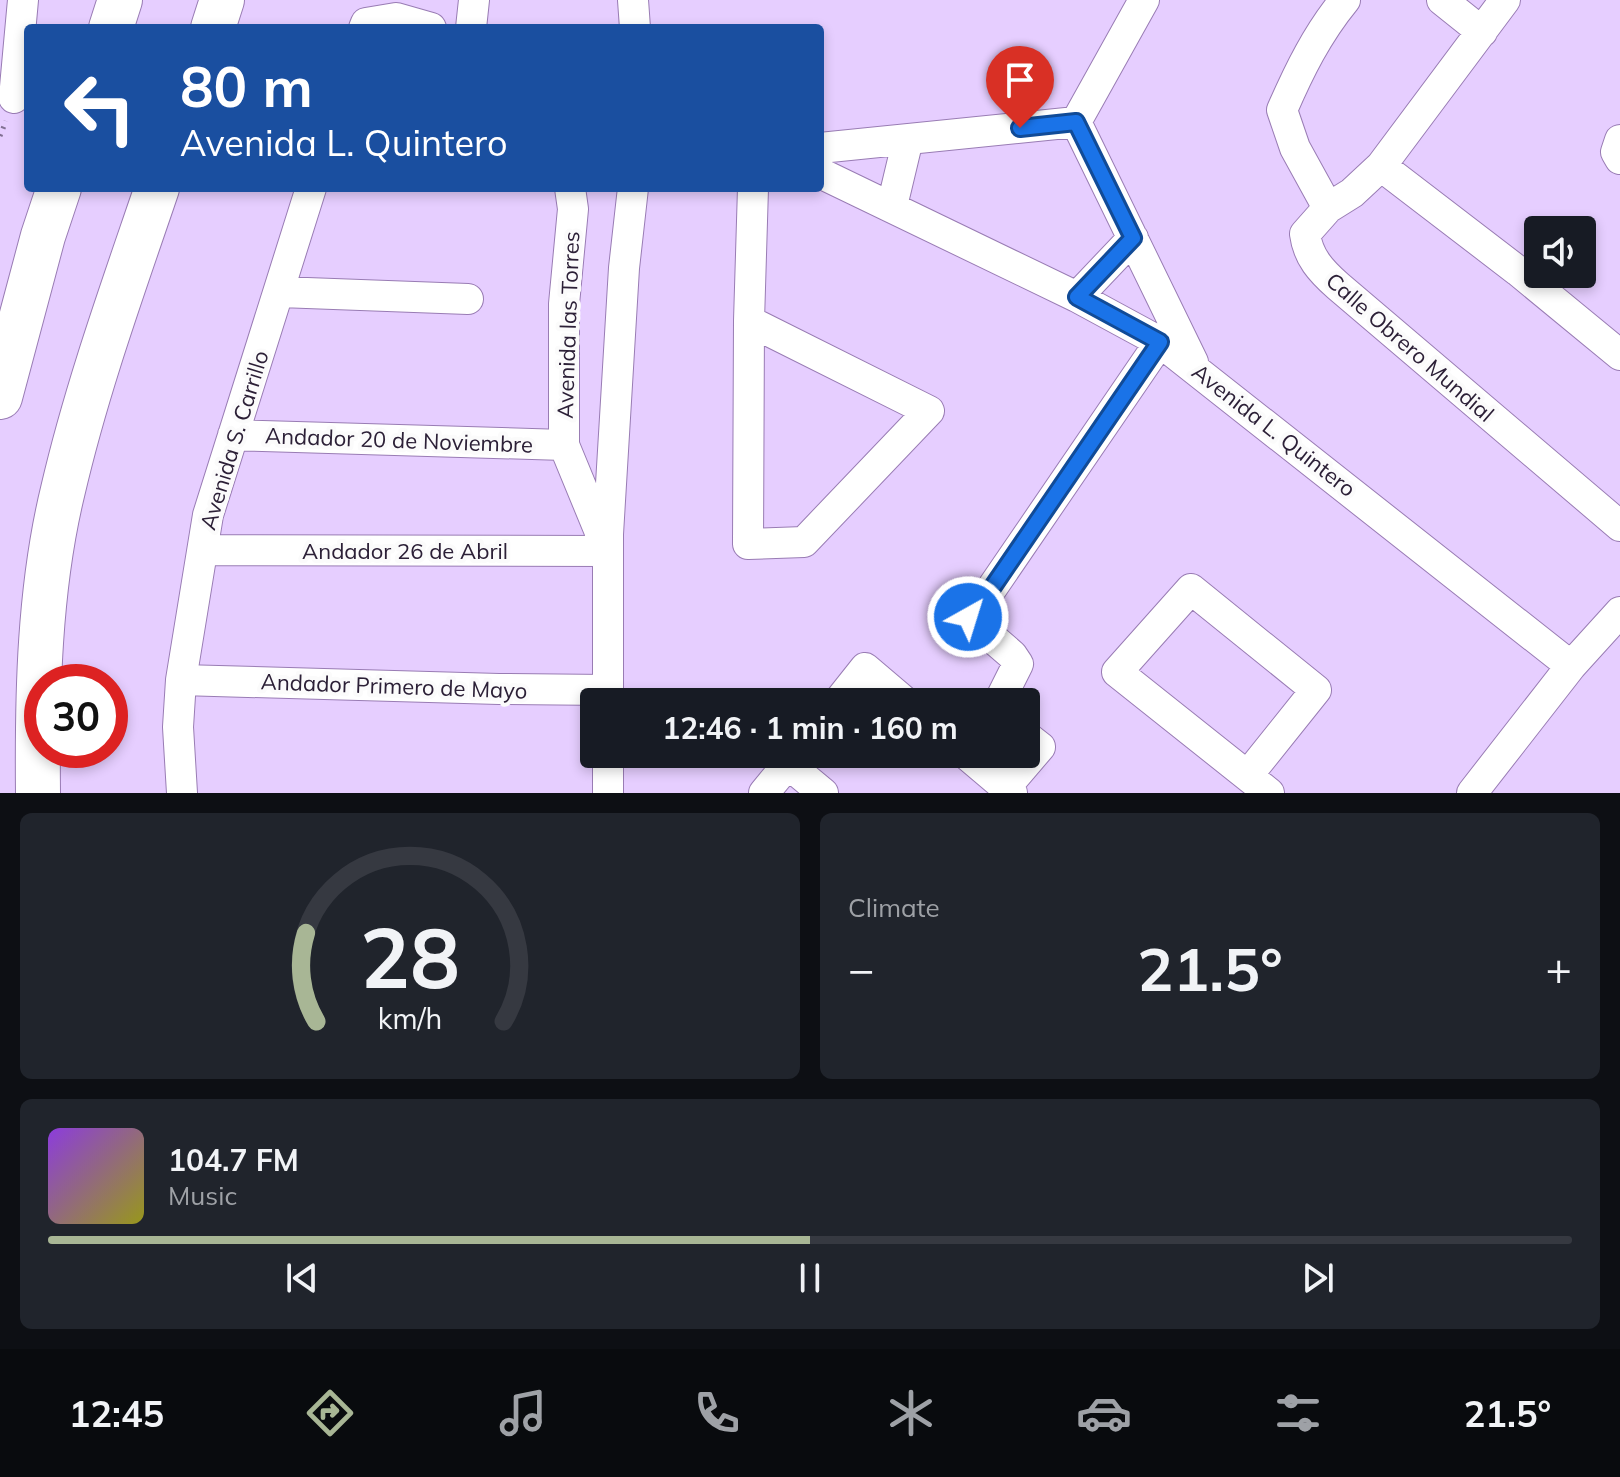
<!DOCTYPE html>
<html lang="en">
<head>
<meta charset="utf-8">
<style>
	:root { --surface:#171b24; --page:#20242c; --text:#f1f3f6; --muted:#9ea1a6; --line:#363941; --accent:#a8b695 }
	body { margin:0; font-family:Mulish,sans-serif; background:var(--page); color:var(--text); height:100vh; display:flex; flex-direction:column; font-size:30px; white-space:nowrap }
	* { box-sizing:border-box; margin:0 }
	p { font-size:26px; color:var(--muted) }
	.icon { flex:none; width:44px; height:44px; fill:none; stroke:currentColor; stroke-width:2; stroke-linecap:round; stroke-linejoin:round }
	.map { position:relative; height:793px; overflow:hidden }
	.panel { display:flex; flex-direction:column; gap:20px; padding:20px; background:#0d0f14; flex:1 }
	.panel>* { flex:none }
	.hud { position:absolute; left:24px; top:24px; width:800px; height:168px; border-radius:8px; box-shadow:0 4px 12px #0003; background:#1a4fa0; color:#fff; overflow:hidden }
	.fabs { position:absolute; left:1524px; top:216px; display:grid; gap:16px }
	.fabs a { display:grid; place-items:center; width:72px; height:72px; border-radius:8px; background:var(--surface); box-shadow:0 4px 12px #0003; font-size:40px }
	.speed { position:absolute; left:24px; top:664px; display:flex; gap:16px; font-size:40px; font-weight:700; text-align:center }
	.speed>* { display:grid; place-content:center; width:104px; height:104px; border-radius:50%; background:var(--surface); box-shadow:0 4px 12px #0003; line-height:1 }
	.speed .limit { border:12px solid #d22; background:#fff; color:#111 }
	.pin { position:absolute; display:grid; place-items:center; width:68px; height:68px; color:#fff; margin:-82px -34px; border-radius:50% 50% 50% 0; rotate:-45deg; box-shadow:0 0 8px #0007 }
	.pin .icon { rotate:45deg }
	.me { position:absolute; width:88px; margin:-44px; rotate:39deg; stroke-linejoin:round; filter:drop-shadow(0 0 6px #0008) }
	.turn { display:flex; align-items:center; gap:28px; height:168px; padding:0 24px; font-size:36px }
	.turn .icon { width:104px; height:104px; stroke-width:2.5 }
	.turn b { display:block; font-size:56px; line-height:68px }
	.big { font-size:60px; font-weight:700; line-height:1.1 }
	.panel .tile { flex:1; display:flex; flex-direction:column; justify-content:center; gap:12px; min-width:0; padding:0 28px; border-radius:12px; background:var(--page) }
	.panel .dial { align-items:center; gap:0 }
	.dial svg { height:208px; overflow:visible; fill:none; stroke:var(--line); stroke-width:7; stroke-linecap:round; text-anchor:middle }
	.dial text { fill:var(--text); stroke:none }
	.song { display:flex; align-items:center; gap:24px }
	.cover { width:96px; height:96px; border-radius:12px; background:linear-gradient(135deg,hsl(270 70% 55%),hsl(60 70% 35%)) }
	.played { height:8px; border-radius:4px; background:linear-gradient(90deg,var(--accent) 50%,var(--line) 50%) }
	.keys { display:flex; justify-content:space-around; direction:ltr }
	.heat { display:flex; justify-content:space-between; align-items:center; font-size:44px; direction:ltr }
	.panel .tiles { flex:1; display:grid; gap:20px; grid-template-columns:1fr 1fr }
	.tile:last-child { grid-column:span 2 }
	.trip { position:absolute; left:580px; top:688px; width:460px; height:80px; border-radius:8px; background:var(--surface); box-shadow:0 4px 12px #0003; font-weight:700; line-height:80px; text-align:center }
	.tabs { display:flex; height:128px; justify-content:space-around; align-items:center; background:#090b0e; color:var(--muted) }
	.tabs .icon { width:56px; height:56px }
	.tabs .on { color:var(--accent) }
	.tabs b { font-size:36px; color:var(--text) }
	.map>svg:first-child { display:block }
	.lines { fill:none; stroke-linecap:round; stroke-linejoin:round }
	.minor-casing { stroke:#997cb4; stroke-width:32 }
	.highway-casing { stroke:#997cb4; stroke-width:46 }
	.path { stroke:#817093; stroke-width:5; stroke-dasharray:2 6; stroke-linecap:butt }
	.minor { stroke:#fff; stroke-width:30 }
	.highway { stroke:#fff; stroke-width:44 }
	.route-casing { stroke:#114b97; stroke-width:20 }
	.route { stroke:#1a73e8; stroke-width:14 }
	.labels { text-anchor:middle; stroke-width:8; stroke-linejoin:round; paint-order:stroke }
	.street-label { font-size:22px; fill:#2c2037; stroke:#fbfbfb }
</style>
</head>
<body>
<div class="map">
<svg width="1620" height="793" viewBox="0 0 1620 793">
	<rect width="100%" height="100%" fill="#e6ceff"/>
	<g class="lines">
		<defs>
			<path id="minor" d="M633,0l2,28
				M1442,0l40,32
				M1505,0l-124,166 -29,27 -24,15 -23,26c3,23 16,37 33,52l282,240
				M364,28l2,-5 30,-5 35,10
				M471,28l3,-28
				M14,98l9,-98
				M1076,122l68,-122
				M1620,140l-4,12 4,7
				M820,148l256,-26 117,240
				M1381,166l137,105 102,84
				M820,173l257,124 83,45 411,324
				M570,188l3,21 -9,95v141l40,97
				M892,206l16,-67
				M1328,208l-33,-60 -13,-38c17,-39 35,-76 63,-110
				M280,292l188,7
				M1077,297l56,-59
				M749,321l180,90 -125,131 -56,2 1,-223 4,-133
				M233,435l331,10
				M203,550l405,1
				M181,680l318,9 109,1
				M608,702v-168l16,-266 9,-80
				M838,702l27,-34 40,34
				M999,702l19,-38 -6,-9 -44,-38 13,-13 179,-262
				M608,754v39
				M966,754l46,39
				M788,764l35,29
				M1248,775l68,-85 -125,-101 -74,83 152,121
				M1005,788l35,-41 -14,-11
				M182,793l-4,-66 3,-47 27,-165 103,-327
				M764,793l32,-39
				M1472,793l99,-127 49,-54"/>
			<path id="highway" d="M111,28l9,-28
				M213,28l9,-28
				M0,397l43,-161 16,-48
				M38,793c-1,-100 1,-205 25,-303 24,-103 60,-202 94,-302"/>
		</defs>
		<use href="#minor" class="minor-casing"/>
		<use href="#highway" class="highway-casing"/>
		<path class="path" d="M0,136l6,-15"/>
		<use href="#minor" class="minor"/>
		<use href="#highway" class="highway"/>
	</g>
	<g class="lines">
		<defs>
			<path id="route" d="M968,617l13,-13 179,-262 -83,-45 56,-59 -57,-116 -56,6"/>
		</defs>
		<use href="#route" class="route-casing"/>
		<use href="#route" class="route"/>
	</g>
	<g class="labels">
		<g class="street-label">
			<text transform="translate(568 325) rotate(-88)" y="8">Avenida las Torres</text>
			<text transform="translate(1410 347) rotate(41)" y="8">Calle Obrero Mundial</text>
			<text transform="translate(1274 430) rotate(38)" y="8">Avenida L. Quintero</text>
			<text transform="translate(234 440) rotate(-73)" y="8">Avenida S. Carrillo</text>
			<text transform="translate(399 440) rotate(2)" y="8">Andador 20 de Noviembre</text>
			<text x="405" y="559">Andador 26 de Abril</text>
			<text transform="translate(394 686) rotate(2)" y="8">Andador Primero de Mayo</text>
		</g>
	</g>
</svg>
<div class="fabs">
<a><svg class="icon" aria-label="sound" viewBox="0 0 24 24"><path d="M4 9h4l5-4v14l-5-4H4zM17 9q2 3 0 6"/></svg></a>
</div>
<div class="speed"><div class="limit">30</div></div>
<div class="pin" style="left:1020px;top:128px;background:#d93025"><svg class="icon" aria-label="arrive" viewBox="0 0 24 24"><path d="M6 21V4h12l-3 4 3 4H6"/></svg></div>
<svg class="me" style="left:968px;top:617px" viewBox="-20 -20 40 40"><circle r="17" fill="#1a73e8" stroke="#fff" stroke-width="3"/><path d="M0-11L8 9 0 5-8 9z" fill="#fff"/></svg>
<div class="trip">12:46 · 1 min · 160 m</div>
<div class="hud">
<div class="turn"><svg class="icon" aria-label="left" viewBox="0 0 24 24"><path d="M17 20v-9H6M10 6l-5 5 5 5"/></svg><div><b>80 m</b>Avenida L. Quintero</div></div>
</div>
</div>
<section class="panel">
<div class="tiles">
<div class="tile dial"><svg viewBox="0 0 100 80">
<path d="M14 69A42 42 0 1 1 86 69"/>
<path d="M14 69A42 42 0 0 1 10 35" stroke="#a8b695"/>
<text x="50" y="56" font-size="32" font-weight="700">28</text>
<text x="50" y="72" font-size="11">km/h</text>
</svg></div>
<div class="tile"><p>Climate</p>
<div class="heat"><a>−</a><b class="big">21.5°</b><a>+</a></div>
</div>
<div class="tile">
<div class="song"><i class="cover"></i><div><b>104.7 FM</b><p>Music</p></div></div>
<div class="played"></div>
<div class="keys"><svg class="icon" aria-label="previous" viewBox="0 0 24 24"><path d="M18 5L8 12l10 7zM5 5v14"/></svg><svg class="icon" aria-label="pause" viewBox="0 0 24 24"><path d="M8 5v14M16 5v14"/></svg><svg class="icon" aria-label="next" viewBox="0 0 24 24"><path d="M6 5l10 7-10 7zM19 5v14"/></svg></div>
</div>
</div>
</section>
<nav class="tabs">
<b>12:45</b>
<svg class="icon on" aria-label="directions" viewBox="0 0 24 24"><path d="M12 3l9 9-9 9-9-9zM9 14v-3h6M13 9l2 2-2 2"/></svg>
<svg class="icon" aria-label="music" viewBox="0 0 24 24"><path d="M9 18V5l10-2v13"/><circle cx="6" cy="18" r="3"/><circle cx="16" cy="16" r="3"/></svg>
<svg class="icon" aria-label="phone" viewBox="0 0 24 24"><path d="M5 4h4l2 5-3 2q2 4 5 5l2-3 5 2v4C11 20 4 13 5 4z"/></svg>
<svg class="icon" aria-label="climate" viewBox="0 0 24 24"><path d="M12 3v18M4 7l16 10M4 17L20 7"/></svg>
<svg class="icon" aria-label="car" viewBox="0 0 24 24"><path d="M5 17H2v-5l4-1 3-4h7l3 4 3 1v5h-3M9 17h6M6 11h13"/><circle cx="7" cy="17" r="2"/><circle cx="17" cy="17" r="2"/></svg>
<svg class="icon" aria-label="filters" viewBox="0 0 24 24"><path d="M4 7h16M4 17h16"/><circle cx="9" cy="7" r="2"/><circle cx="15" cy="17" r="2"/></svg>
<b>21.5°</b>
</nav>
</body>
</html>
